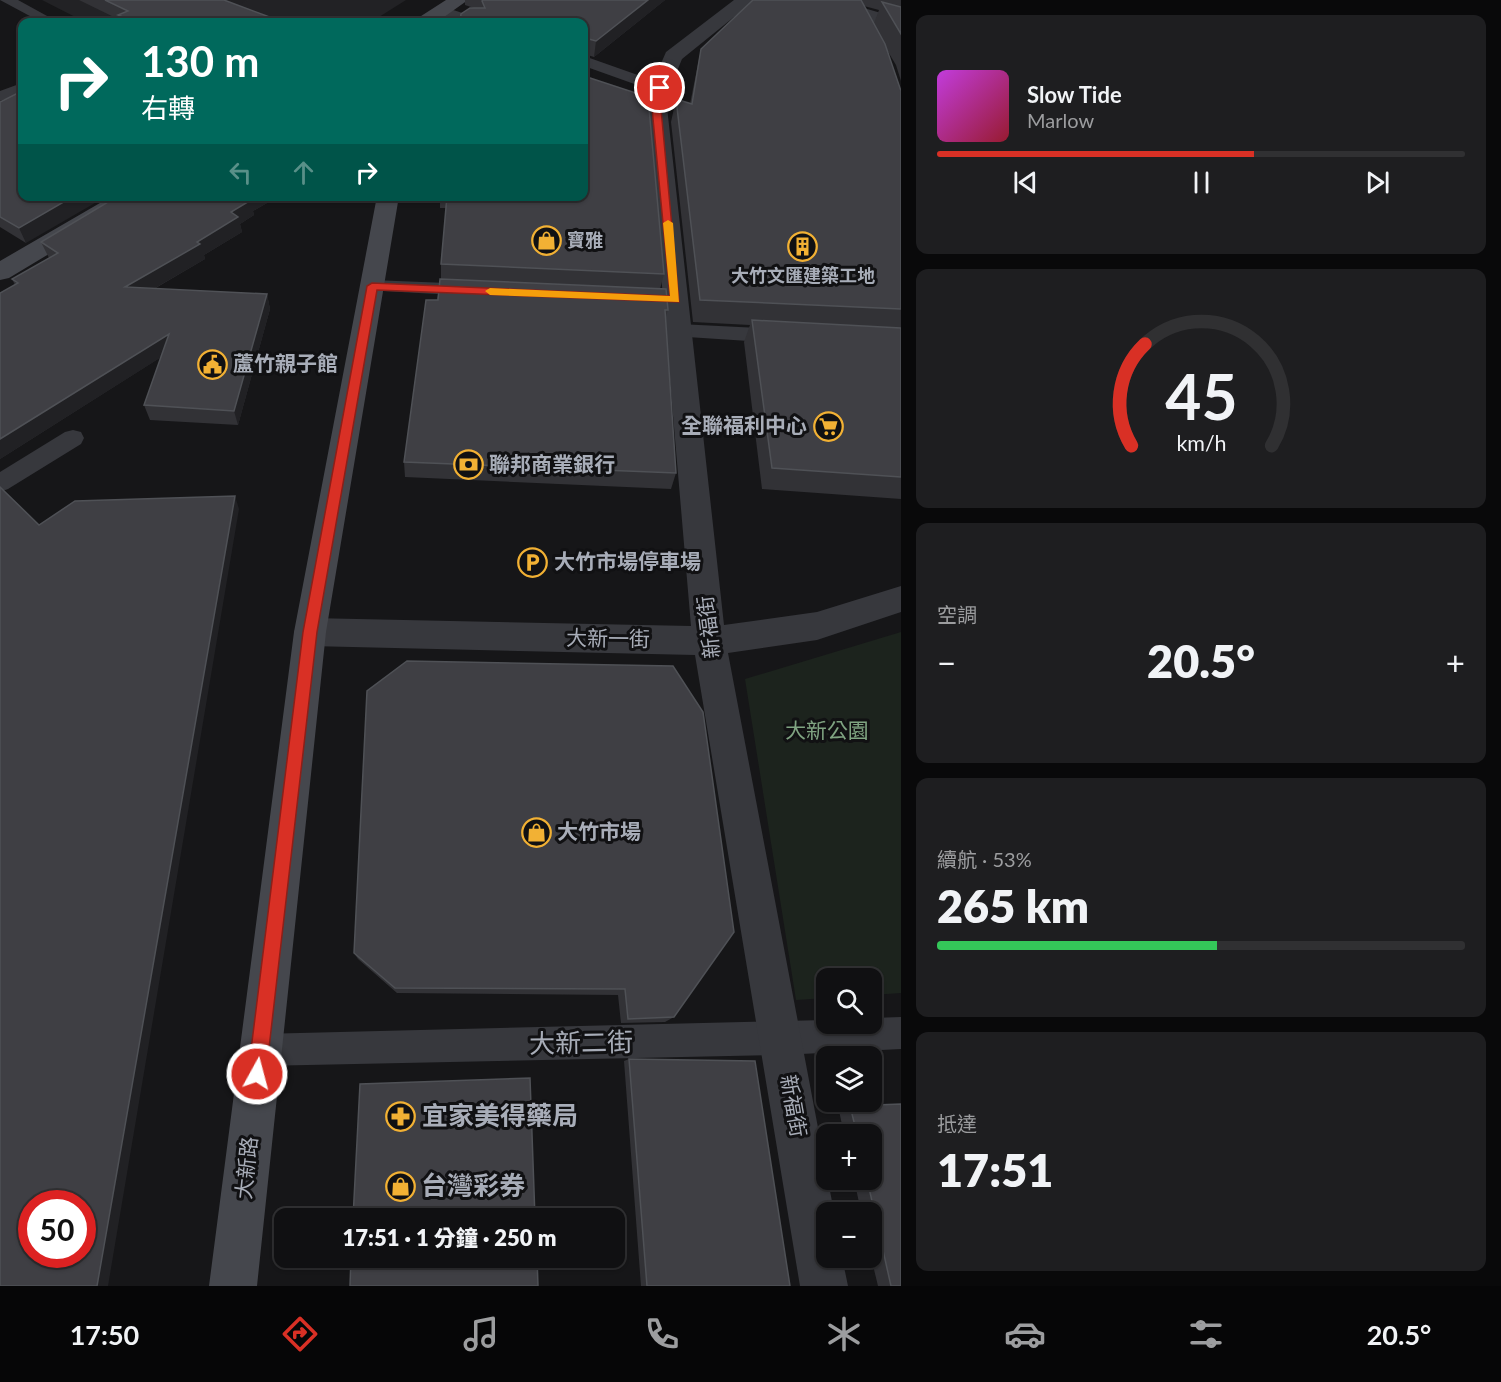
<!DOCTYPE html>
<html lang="zh-TW">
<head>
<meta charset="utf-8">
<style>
	:root { --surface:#101012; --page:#1e1e20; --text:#f1f3f6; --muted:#9c9d9f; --line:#303032; --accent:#d93025 }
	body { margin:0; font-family:Lato,"Noto Sans TC",sans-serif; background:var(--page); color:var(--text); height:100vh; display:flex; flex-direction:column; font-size:22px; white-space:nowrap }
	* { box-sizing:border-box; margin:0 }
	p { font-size:20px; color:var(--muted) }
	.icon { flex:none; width:33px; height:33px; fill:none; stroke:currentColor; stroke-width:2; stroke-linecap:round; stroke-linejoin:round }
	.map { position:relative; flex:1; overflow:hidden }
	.sheet { display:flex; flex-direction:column; gap:15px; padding:15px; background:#09090a; width:600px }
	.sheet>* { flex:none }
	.guide { position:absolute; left:18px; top:18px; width:570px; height:183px; border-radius:12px; box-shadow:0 2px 4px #0004,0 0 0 2px var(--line); background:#00695c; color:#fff; overflow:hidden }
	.fabs { position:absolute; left:816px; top:968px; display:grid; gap:12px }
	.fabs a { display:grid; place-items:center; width:66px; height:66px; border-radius:12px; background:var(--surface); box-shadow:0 2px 4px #0004,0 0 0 2px var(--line); font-size:30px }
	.speed { position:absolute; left:18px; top:1190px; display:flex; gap:12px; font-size:30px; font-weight:700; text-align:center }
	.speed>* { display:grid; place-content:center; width:78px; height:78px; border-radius:50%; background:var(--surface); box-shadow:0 2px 4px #0004,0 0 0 2px var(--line); line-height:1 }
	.speed .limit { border:9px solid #d22; background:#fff; color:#111 }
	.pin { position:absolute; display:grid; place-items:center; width:51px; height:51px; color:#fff; margin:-26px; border:3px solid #fff; border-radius:50%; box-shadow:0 2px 6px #0007 }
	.me { position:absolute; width:66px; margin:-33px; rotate:7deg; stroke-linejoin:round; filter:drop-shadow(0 0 4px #0008) }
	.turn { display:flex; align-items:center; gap:21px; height:126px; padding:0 24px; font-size:27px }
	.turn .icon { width:78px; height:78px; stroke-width:2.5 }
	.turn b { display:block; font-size:42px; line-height:51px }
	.lanes { display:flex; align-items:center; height:57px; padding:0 24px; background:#0003; justify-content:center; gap:30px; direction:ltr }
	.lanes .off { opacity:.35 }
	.big { font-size:45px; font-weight:800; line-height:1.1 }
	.sheet .widget { flex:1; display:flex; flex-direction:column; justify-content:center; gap:9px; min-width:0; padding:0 21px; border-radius:12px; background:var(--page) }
	.sheet .dial { align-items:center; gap:0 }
	.dial svg { height:156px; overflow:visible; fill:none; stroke:var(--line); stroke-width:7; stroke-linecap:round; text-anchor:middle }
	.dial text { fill:var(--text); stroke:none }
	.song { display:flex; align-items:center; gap:18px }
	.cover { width:72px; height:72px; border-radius:9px; background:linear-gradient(135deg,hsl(290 70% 55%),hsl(350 70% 35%)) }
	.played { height:6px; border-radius:3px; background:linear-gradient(90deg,var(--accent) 60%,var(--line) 60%) }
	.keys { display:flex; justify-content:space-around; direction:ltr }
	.heat { display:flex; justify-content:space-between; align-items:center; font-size:33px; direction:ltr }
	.charge { height:9px; border-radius:4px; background:linear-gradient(90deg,#34c759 53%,var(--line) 0) }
	.trip { position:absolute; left:274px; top:1208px; width:351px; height:60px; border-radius:12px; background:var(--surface); box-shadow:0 2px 4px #0004,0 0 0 2px var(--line); font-weight:800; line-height:60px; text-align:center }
	.dock { display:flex; height:96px; justify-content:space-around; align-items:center; background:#060607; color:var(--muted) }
	.dock .icon { width:42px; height:42px }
	.dock .selected { color:var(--accent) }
	.dock b { font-size:27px; color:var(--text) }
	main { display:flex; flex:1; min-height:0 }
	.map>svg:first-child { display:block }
	.built { fill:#222225 }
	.green { fill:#1c231d }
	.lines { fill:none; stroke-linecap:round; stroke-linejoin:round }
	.lane { fill:#37383d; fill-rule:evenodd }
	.street { fill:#37383d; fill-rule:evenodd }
	.secondary { fill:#45474d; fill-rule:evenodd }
	.wall { fill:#323236; fill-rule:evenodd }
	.shaded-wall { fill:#212124 }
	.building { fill:#3f3f44; stroke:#4f5156; stroke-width:1.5; fill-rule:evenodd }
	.route { fill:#d93025; stroke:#8d1f18; stroke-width:1.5 }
	.slow { fill:#f59e0b }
	.labels { text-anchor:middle; stroke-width:6; stroke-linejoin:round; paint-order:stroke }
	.far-poi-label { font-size:18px; font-weight:bold; fill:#a8adb8; stroke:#111113; text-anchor:start }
	.poi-label { font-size:21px; font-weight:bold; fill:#a8adb8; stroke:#111113; text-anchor:start }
	.street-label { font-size:21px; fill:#a8adb8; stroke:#111113 }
	.park-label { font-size:21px; fill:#7fa381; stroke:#111113 }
	.near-street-label { font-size:26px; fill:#a8adb8; stroke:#111113 }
	.near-poi-label { font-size:26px; font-weight:bold; fill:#a8adb8; stroke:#111113; text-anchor:start }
</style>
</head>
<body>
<main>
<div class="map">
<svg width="901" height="1286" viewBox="0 0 901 1286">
	<rect width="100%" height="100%" fill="#161618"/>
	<path class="built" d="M42,0h364l-35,22h-286z"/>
	<path class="green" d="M901,632v361l-29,2v-17h-46v20l-30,2 -51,-321z"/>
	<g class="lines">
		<path class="lane" d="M0,0h18l40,22h-17z
			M444,7l37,12 2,3h-20l-24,-8 -2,-3z
			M584,56l82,29 2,3 -8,5 -6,-2 -70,-25z
			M22,83v10l-22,8v-10z
			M372,280l100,4 7,2 3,4 -3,4 -7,2 -107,-6 -3,-4 3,-4z
			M679,324l101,5 7,2 3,5 -3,5 -7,2 -108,-7 -3,-5 3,-5z
			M73,430l8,2 3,6 -3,6 -73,45 -8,3v-20l65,-40z
			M901,1017v32l-120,6 -521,11 -12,-4 -4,-12 4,-12 12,-4 566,-14v3h46v-5z"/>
		<path class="street" d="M734,0h21l-73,59 -16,39 58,527 93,-13 84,-26v26l-84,28 -89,13 106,559h-8v45h16l6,29h-48l-105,-631 -385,-9 -12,-4 -4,-10 4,-10 12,-4 381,8 -45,-528 20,-46z
			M808,0h29l64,19v12l-90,-27z"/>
		<path class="secondary" d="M446,0h22l-31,22h-21l2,-4z
			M112,196h28l-3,5 -128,77 -9,2v-19z
			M377,196h22l-73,436 -69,654h-48l85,-654z"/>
	</g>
	<path class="wall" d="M79,0h169l-10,5 45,17h-162l-1,-2z
		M465,0h200l-71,57 -10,-3v2v-34l-110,-14 -9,-3z
		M753,0h148v81l-5,-16 -9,-15 14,41v408l-139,-10 -18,-147 6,-17 -57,-3 -22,-200 5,-23 14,5 11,-55zM864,6l15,4 -5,13z
		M0,102l26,141 -26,-16z
		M440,196h144l80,78 -4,15 8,21 -3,9 11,154 -5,16 -266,-12 -1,-15 37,-183v-15l5,-56h-6z
		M274,199l-21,12 1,4 -14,9 2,8 -38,23 1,4 -51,30 113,5 3,15 -32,116 -88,-5 -6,-15 17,-48 -161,102 15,-174 -3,-6 37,-21 -8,-16z
		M367,691l307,326 -9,5 -44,1 -3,-28 -221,-2 -39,-34 -4,-6z
		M629,1059l161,227h-149l-17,-225z
		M901,1104v182h-23l-7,-29 1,-45h-11l-7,-33h18v-45h-28l-6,-28z"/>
	<path class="shaded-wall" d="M222,0h26l-24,14z
		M648,0h17l-71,57 2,-16z
		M74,196h33l-81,47 -7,-15z
		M249,196h24l1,3 -21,12 1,4 -14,9 2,8 -38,23 1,4 -74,43 -6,-15 72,-45z
		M267,294l3,15 -32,116 -4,-14z
		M169,334l5,15 -174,110v-20z
		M235,496l4,13 -131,777h-11z"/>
	<path class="building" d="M105,0h119l59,22h-148l-17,-7 10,-4z
		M483,0h165l-52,41 -11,-3 -1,13v-29h-124l1,-8 9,-6h15l-3,-7z
		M753,0h108l24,44 16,47v218l-201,-9 -24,-201 16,5 9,-55z
		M882,2l19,5v27z
		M584,76l64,21 16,177 -223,-10 6,-68h137z
		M22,91v105h52l-55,32 -19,-11v-115z
		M118,196h131l-2,2 4,2 -20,12 7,5 -41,25 3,2 -75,43 142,7 -33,117 -90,-6 25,-71 -169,105v-146l18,-10 -6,-4 46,-26 -17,-11z
		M440,279l226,10 2,21h-3l11,163 -272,-11 22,-162h12z
		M752,320l149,8v149l-129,-9z
		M0,487l39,38 36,-24 160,-5 -138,790h-97zM32,1203h50v51h-50z
		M407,661l266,5 30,46 31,220 -60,85 -46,2 -3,-30 -230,-1 -41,-35 13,-262z
		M629,1059l126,2 35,225h-143z
		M530,1078l5,140h-182l7,-134z
		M901,1104v182h-10l-24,-107h5v-45h-15l-7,-28z
		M351,1257h186l1,29h-188z"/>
	<path class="route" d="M660,85l4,3 -4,10 19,204 -302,-12 -60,342 -51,442 -2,6 -7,3 -6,-3 -3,-6 55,-442 64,-346 5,-3 298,13 -19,-198 5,-10z"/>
	<path class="slow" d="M668,220l5,3 6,79 -189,-7 -5,-4 5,-3 180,8 -7,-73z"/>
	<defs>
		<symbol id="shop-ring" viewBox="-11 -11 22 22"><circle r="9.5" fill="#111113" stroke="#f2b134" stroke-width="1.5"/><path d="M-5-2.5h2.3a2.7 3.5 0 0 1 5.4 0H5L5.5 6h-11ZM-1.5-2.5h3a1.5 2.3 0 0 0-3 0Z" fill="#f2b134"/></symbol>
		<symbol id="building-ring" viewBox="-11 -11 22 22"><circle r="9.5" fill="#111113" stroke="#f2b134" stroke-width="1.5"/><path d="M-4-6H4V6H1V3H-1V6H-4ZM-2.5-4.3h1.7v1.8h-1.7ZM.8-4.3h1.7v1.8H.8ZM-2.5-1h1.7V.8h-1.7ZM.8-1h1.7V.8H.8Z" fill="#f2b134"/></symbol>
		<symbol id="civic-ring" viewBox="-11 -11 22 22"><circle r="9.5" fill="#111113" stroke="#f2b134" stroke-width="1.5"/><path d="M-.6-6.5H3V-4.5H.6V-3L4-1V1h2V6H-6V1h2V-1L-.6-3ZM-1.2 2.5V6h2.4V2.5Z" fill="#f2b134"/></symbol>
		<symbol id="supermarket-ring" viewBox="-11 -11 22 22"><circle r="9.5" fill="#111113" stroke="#f2b134" stroke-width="1.5"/><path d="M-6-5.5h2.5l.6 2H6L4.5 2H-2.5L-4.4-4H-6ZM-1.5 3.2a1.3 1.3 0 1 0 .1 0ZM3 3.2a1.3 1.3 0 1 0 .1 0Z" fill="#f2b134"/></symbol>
		<symbol id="bank-ring" viewBox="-11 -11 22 22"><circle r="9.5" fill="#111113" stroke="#f2b134" stroke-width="1.5"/><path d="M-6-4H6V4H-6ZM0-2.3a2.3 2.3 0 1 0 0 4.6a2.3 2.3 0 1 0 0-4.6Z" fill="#f2b134"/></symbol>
		<symbol id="parking-ring" viewBox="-11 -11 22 22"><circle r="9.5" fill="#111113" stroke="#f2b134" stroke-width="1.5"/><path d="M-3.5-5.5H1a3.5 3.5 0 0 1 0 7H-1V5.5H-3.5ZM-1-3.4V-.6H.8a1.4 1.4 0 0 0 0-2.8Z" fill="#f2b134"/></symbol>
		<symbol id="pharmacy-ring" viewBox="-11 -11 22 22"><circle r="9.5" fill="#111113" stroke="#f2b134" stroke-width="1.5"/><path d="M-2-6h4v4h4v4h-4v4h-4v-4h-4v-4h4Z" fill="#f2b134"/></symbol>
	</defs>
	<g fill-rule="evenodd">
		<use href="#shop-ring" x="530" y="224" width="33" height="33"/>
		<use href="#building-ring" x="786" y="230" width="33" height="33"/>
		<use href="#civic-ring" x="196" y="348" width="33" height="33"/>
		<use href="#supermarket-ring" x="812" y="410" width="33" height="33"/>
		<use href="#bank-ring" x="452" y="448" width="33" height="33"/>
		<use href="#parking-ring" x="516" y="546" width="33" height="33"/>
		<use href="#shop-ring" x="520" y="816" width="33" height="33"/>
		<use href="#pharmacy-ring" x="384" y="1100" width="33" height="33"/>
		<use href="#shop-ring" x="384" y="1170" width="33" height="33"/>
	</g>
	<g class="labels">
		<g class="far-poi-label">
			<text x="567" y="247">寶雅</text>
			<text x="803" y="282" text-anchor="middle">大竹文匯建築工地</text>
		</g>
		<g class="poi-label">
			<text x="233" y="371">蘆竹親子館</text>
			<text x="807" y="433" text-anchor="end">全聯福利中心</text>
			<text x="489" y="472">聯邦商業銀行</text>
			<text x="554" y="569">大竹市場停車場</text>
			<text x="557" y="839">大竹市場</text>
		</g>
		<g class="street-label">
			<text transform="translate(709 627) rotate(-97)" y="7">新福街</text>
			<text transform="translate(608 639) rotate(1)" y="7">大新一街</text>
			<text transform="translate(793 1106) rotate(80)" y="7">新福街</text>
			<text transform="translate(247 1168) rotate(-84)" y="7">大新路</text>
		</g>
		<g class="park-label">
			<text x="827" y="738">大新公園</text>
		</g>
		<g class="near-street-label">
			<text transform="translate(581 1043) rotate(-1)" y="9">大新二街</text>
		</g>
		<g class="near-poi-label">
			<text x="422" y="1125">宜家美得藥局</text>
			<text x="421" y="1195">台灣彩券</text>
		</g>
	</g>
</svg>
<div class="fabs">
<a><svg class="icon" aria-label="search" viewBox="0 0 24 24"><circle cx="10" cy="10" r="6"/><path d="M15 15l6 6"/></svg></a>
<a><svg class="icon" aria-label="layers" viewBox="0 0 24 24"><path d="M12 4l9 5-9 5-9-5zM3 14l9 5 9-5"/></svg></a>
<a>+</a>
<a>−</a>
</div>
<div class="speed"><div class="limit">50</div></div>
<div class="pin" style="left:660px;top:88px;background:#d93025"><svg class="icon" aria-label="arrive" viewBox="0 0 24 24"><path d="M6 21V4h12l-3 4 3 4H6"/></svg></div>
<svg class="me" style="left:257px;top:1074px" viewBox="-20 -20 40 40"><circle r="17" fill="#d93025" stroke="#fff" stroke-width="3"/><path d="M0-11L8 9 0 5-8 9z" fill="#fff"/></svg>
<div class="trip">17:51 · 1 分鐘 · 250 m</div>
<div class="guide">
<div class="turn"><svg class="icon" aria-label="right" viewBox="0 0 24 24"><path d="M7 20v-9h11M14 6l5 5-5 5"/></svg><div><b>130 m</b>右轉</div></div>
<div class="lanes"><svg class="icon off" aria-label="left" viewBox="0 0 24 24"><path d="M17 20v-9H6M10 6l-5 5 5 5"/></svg><svg class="icon off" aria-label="ahead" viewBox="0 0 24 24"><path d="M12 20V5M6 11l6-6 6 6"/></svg><svg class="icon" aria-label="right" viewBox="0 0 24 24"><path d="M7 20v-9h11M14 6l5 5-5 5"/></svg></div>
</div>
</div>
<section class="sheet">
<div class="widget">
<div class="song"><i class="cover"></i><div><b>Slow Tide</b><p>Marlow</p></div></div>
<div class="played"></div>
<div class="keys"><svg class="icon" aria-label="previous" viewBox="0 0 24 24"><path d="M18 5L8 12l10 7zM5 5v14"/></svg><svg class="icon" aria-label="pause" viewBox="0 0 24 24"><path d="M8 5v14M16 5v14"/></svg><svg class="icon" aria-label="next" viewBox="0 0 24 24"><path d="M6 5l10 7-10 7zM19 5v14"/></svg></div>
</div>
<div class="widget dial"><svg viewBox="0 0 100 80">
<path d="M14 69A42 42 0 1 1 86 69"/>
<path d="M14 69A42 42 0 0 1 21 17" stroke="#d93025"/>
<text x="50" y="56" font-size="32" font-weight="700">45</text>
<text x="50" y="72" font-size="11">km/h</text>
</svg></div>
<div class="widget"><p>空調</p>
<div class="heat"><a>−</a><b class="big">20.5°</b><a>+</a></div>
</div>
<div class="widget"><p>續航 · 53%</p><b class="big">265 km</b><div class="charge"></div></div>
<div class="widget"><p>抵達</p><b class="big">17:51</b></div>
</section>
</main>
<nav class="dock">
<b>17:50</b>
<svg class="icon selected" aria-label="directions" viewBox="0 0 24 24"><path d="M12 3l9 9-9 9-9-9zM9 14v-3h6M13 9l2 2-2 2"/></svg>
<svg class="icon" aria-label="music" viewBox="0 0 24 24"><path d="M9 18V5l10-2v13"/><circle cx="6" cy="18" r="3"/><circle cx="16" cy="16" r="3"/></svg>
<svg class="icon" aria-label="phone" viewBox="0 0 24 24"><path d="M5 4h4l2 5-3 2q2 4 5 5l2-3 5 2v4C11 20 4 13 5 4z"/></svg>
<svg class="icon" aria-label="climate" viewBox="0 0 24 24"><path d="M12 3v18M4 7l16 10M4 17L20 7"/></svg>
<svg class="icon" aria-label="car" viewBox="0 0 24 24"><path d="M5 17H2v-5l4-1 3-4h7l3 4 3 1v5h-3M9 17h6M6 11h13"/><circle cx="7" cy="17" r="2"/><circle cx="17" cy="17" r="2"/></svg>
<svg class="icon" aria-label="filters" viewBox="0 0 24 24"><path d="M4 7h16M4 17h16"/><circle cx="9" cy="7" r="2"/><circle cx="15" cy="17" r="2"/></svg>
<b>20.5°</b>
</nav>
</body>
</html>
